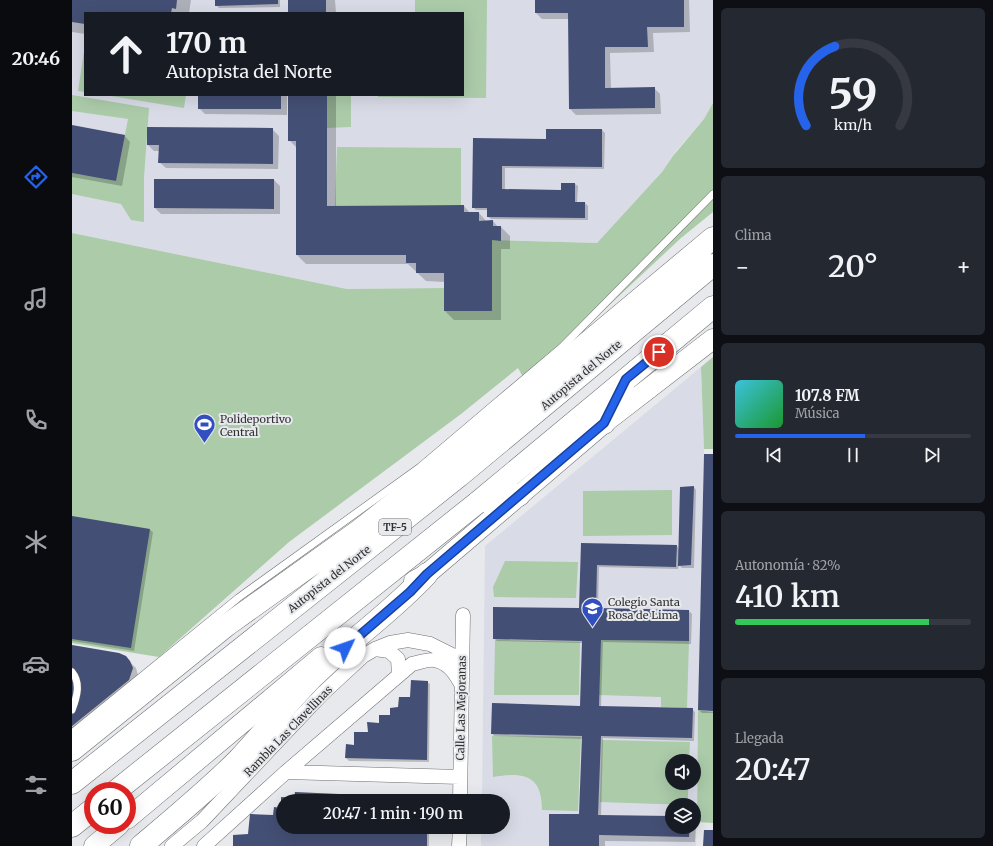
<!DOCTYPE html>
<html lang="es">
<head>
<meta charset="utf-8">
<style>
	:root { --surface:#171b24; --page:#242831; --text:#f1f3f6; --muted:#9ea1a6; --line:#363941; --accent:#2563eb }
	body { margin:0; font-family:Merriweather,serif; background:var(--page); color:var(--text); height:100vh; display:flex; flex-direction:column; font-size:15px; white-space:nowrap }
	* { box-sizing:border-box; margin:0 }
	p { font-size:13px; color:var(--muted) }
	.icon { flex:none; width:22px; height:22px; fill:none; stroke:currentColor; stroke-width:2; stroke-linecap:round; stroke-linejoin:round }
	.map { position:relative; flex:1; overflow:hidden }
	.panel { display:flex; flex-direction:column; gap:8px; padding:8px; background:#0d0f14; width:280px }
	.panel>* { flex:none }
	.hud { position:absolute; left:12px; top:12px; width:380px; height:84px; border-radius:0px; box-shadow:0 4px 16px #0002; background:#171b24; color:var(--text); overflow:hidden }
	.buttons { position:absolute; left:593px; top:754px; display:grid; gap:8px }
	.buttons a { display:grid; place-items:center; width:36px; height:36px; border-radius:50%; background:var(--surface); box-shadow:0 4px 16px #0002; font-size:20px }
	.speed { position:absolute; left:12px; top:782px; display:flex; gap:8px; font-size:20px; font-weight:700; text-align:center }
	.speed>* { display:grid; place-content:center; width:52px; height:52px; border-radius:50%; background:var(--surface); box-shadow:0 4px 16px #0002; line-height:1 }
	.speed .limit { border:6px solid #d22; background:#fff; color:#111 }
	.pin { position:absolute; display:grid; place-items:center; width:34px; height:34px; color:#fff; margin:-17px; border:2px solid #fff; border-radius:50%; box-shadow:0 1px 4px #0007 }
	.me { position:absolute; width:44px; margin:-22px; rotate:48deg; stroke-linejoin:round; filter:drop-shadow(0 0 3px #0008) }
	.turn { display:flex; align-items:center; gap:14px; height:84px; padding:0 16px; font-size:18px }
	.turn .icon { width:52px; height:52px; stroke-width:2.5 }
	.turn b { display:block; font-size:28px; line-height:34px }
	.big { font-size:30px; font-weight:600; line-height:1.1 }
	.panel .widget { flex:1; display:flex; flex-direction:column; justify-content:center; gap:6px; min-width:0; padding:0 14px; border-radius:6px; background:var(--page) }
	.panel .dial { align-items:center; gap:0 }
	.dial svg { height:104px; overflow:visible; fill:none; stroke:var(--line); stroke-width:7; stroke-linecap:round; text-anchor:middle }
	.dial text { fill:var(--text); stroke:none }
	.song { display:flex; align-items:center; gap:12px }
	.cover { width:48px; height:48px; border-radius:6px; background:linear-gradient(135deg,hsl(190 70% 55%),hsl(130 70% 35%)) }
	.played { height:4px; border-radius:2px; background:linear-gradient(90deg,var(--accent) 55%,var(--line) 55%) }
	.keys { display:flex; justify-content:space-around; direction:ltr }
	.heat { display:flex; justify-content:space-between; align-items:center; font-size:22px; direction:ltr }
	.charge { height:6px; border-radius:3px; background:linear-gradient(90deg,#34c759 82%,var(--line) 0) }
	.trip { position:absolute; left:204px; top:794px; width:234px; height:40px; border-radius:20px; background:var(--surface); box-shadow:0 4px 16px #0002; font-weight:600; line-height:40px; text-align:center }
	main { display:flex; flex:1; min-height:0 }
	.menu { display:flex; flex-direction:column; width:72px; justify-content:space-around; align-items:center; background:#090b0e; color:var(--muted) }
	.menu .icon { width:28px; height:28px }
	.menu .active { color:var(--accent) }
	.menu b { font-size:18px; color:var(--text) }
	.map>svg:first-child { display:block }
	.built { fill:#d9dce7; fill-rule:evenodd }
	.green { fill:#abcba9 }
	.shadow { fill:#0003 }
	.building { fill:#444f75 }
	.lines { fill:none; stroke-linecap:round; stroke-linejoin:round }
	.service-casing { stroke:#6e6f72; stroke-width:8 }
	.minor-casing { stroke:#6e6f72; stroke-width:15 }
	.secondary-casing { stroke:#6e6f72; stroke-width:21 }
	.primary-casing { stroke:#6e6f72; stroke-width:23 }
	.motorway-casing { stroke:#6e6f72; stroke-width:23 }
	.service { stroke:#fff; stroke-width:7 }
	.minor { stroke:#fff; stroke-width:14 }
	.secondary { stroke:#fff; stroke-width:20 }
	.primary { stroke:#fff; stroke-width:22 }
	.motorway { stroke:#fff; stroke-width:22 }
	.route-casing { stroke:#184099; stroke-width:10 }
	.route { stroke:#2563eb; stroke-width:7 }
	.labels { text-anchor:middle; stroke-width:4; stroke-linejoin:round; paint-order:stroke }
	.shield { fill:#e7e9ec; stroke:#67686a; stroke-width:1 }
	.shield-label { font-size:10px; font-weight:bold; fill:#303132 }
	.street-label { font-size:11px; fill:#303132; stroke:#e7e9ec }
	.poi-label { font-size:11px; fill:#303132; stroke:#e7e9ec; text-anchor:start }
</style>
</head>
<body>
<main>
<nav class="menu">
<b>20:46</b>
<svg class="icon active" aria-label="directions" viewBox="0 0 24 24"><path d="M12 3l9 9-9 9-9-9zM9 14v-3h6M13 9l2 2-2 2"/></svg>
<svg class="icon" aria-label="music" viewBox="0 0 24 24"><path d="M9 18V5l10-2v13"/><circle cx="6" cy="18" r="3"/><circle cx="16" cy="16" r="3"/></svg>
<svg class="icon" aria-label="phone" viewBox="0 0 24 24"><path d="M5 4h4l2 5-3 2q2 4 5 5l2-3 5 2v4C11 20 4 13 5 4z"/></svg>
<svg class="icon" aria-label="climate" viewBox="0 0 24 24"><path d="M12 3v18M4 7l16 10M4 17L20 7"/></svg>
<svg class="icon" aria-label="car" viewBox="0 0 24 24"><path d="M5 17H2v-5l4-1 3-4h7l3 4 3 1v5h-3M9 17h6M6 11h13"/><circle cx="7" cy="17" r="2"/><circle cx="17" cy="17" r="2"/></svg>
<svg class="icon" aria-label="filters" viewBox="0 0 24 24"><path d="M4 7h16M4 17h16"/><circle cx="9" cy="7" r="2"/><circle cx="15" cy="17" r="2"/></svg>
</nav>
<div class="map">
<svg width="641" height="846" viewBox="0 0 641 846">
	<rect width="100%" height="100%" fill="#e7e9ec"/>
	<path class="built" d="M0,0h641v103l-9,16 -27,31 -15,22 -65,71 -105,-3v71h-48v-23l-97,1 -275,-56zM13,13h378v82h-378z
		M629,367l3,82 -8,397h-215v-19h22v-26h-21l3,-255zM600,761h22v22h-22zM600,805h22v22h-22z"/>
	<path class="green" d="M343,0h72l-1,98 -108,-1v-2h85v-82h-48z
		M13,45v47l-7,-1z
		M0,95l77,13 -5,69v45l-13,-2 -10,-16 -49,-10v-21l44,8 12,-62 -56,-8z
		M33,95h81l-2,13z
		M255,95h24v32l-24,1z
		M641,103v109l-32,26 -108,101 -50,38 -5,-9 -57,46 -172,128 -130,115 -87,-14v-410l275,56 97,-1v23h48v-71l105,3 65,-71 11,-16 31,-37z
		M265,147l124,1v57l-126,1z
		M641,357v92h-9l-3,-82z
		M600,490v45l-89,1v-45z
		M433,561l73,1 -2,36 -82,-1 -1,-10z
		M423,640l85,2 -1,53h-85z
		M529,640l88,1 -2,67 -26,-1v-10l-62,-2z
		M626,710l15,2v111l-16,-1z
		M420,736l89,1 -3,74 -36,-1c0,-36 -19,-38 -49,-33z
		M530,740l88,2 -1,19h-17v22h16v22l-88,-3z"/>
	<path class="shadow" d="M0,0h119l-2,13h-104v21l-13,-2z
		M144,0h64v7l-61,1 -3,-3z
		M217,0h46l1,13h-47z
		M464,0h153l1,32 -37,1 1,19 -44,1 1,36 43,-1 6,6 1,20 -85,1 -6,-6 -1,-90h-27l-6,-6z
		M127,95h88v20l-82,-1 -6,-6z
		M217,95h47v112l128,-1 6,7h9l8,9 6,-1 5,6h3l9,9v13h-9v71h-47l-9,-9v-29l-19,-1 -18,-17h-102l-9,-9v-107l-8,-8z
		M0,126l52,9 6,7 -8,44 -50,-9z
		M201,130l6,6 -1,33 -112,-1 -7,-6 1,-11h-6l-6,-6z
		M530,130l3,3 -1,36 -99,-1v22l57,1 13,-7 3,2 -1,17h8l3,3v14l-97,-1 -3,-2v-7h-12l-3,-3 1,-68 73,1z
		M202,180l6,6v28h-119l-6,-6z
		M641,455v258h-11l-3,-3z
		M622,487l2,3 -2,78h-12l-3,-3 -1,4 -79,-2 -1,42 91,2 3,3 -1,30 -88,-2 -2,65 91,2 3,3 -1,29 -91,-3 -2,78 71,1v10h22v-5l2,2 -1,18 -90,-1v5h-55l32,-30 1,-77 -89,-3 -2,-3 89,-26 2,-64 -86,-2 -3,-3 86,-29 2,-65 95,2 2,3z
		M0,517l78,13 3,2 -19,119 -62,-10z
		M0,646l53,11 11,11 2,7 -66,61z
		M355,682l3,2 -1,78 -80,-1 -3,-3 1,-13 8,1 56,-48z
		M210,798l144,1 2,2h-145v26h146v19h-195l48,-37z"/>
	<path class="building" d="M0,0h105l-1,9 -4,-1 -1,5h-86v11l-13,-2z
		M143,0h63v4l-63,2z
		M216,0h38v13h-38z
		M463,0h149v27h-37l1,20h-43v41l50,-1v21l-86,1 -1,-96h-33z
		M126,95h83v14h-83z
		M216,95h39v111l137,-1v7h15v9l14,-1v6h8v15l-9,-1v71h-48v-38h-28v-10h-10v-8h-110v-114h-8z
		M0,125l53,10 -9,46 -44,-8z
		M75,127l126,1v36l-115,-1 1,-18h-12z
		M474,129h56v38l-100,-1v23l59,1v-7h14v19h10v16l-98,-1v-9h-15l1,-70 73,1z
		M82,179h120v30l-120,-1z
		M632,454h9v257l-15,-1z
		M622,486l-3,79 -13,1 2,-79z
		M0,516l78,13 -19,119 -59,-9z
		M509,543l96,2 -1,22 -79,-2 -1,43 93,2v31l-88,-1 -2,66 94,2 -1,30 -91,-2 -3,79 74,1v11h18l-1,10 -90,-2v11h-50v-32h30l3,-78 -91,-2 1,-31 88,3 2,-65 -89,-2v-32l86,1z
		M0,645l47,8 7,3 4,5 3,7 -4,12 -57,46z
		M339,680l17,1 -1,79 -82,-2 1,-14 8,1v-13h14l-1,-10 12,1v-8h11v-7l8,-1 1,-10h11z
		M223,792l132,6v3h-144v26h144v19h-194v-11l15,-1 2,-20 23,1 1,-8 7,1v-11l13,1z
		M632,830h9v16h-10z"/>
	<g class="lines">
		<defs>
			<path id="service" d="M418,410l2,-4 70,-59 151,-153
				M0,672c9,11 5,25 0,38
				M0,733l166,-135 182,-131 72,-61"/>
			<path id="minor" d="M303,649l14,2 9,8 1,16
				M214,772l174,5
				M388,801l3,-186
				M100,846l30,-25 120,-127 41,-38 12,-7 15,-6 18,-3 22,4 32,16
				M132,846l82,-74 126,-108c6,-1 16,-5 22,-4 14,2 21,13 27,24
				M387,846l1,-19"/>
			<path id="secondary" d="M342,581l13,-7 177,-151 109,-84
				M55,819l194,-162
				M22,846l25,-21"/>
			<path id="primary" d="M69,846c33,-28 67,-56 98,-87 25,-27 48,-55 73,-81 37,-37 80,-66 115,-104"/>
			<path id="motorway" d="M532,423l19,-37
				M406,502l41,-7
				M0,750l155,-125 133,-95 62,-49 291,-243
				M0,783l387,-307 254,-211
				M44,791l361,-288 236,-196
				M0,826l21,-17"/>
		</defs>
		<use href="#service" class="service-casing"/>
		<use href="#minor" class="minor-casing"/>
		<use href="#secondary" class="secondary-casing"/>
		<use href="#primary" class="primary-casing"/>
		<use href="#motorway" class="motorway-casing"/>
		<use href="#service" class="service"/>
		<use href="#minor" class="minor"/>
		<use href="#secondary" class="secondary"/>
		<use href="#primary" class="primary"/>
		<use href="#motorway" class="motorway"/>
	</g>
	<g class="lines">
		<defs>
			<path id="route" d="M273,648l65,-56 17,-18 177,-151 22,-44 33,-27"/>
		</defs>
		<use href="#route" class="route-casing"/>
		<use href="#route" class="route"/>
	</g>
	<defs>
		<symbol id="stadium-pin" viewBox="-11 -11 22 30"><path d="M0 17L-7.5 6A9.5 9.5 0 1 1 7.5 6Z" fill="#314fc0" stroke="#e7e9ec"/><path d="M0-5a6.5 5 0 1 0 0 10a6.5 5 0 1 0 0-10ZM-3.5-1.8h7v3.6h-7Z" fill="#fff"/></symbol>
		<symbol id="school-pin" viewBox="-11 -11 22 30"><path d="M0 17L-7.5 6A9.5 9.5 0 1 1 7.5 6Z" fill="#314fc0" stroke="#e7e9ec"/><path d="M0-5L7-2L0 1L-7-2ZM-4 1L0 2.5L4 1V4Q0 6-4 4Z" fill="#fff"/></symbol>
	</defs>
	<g fill-rule="evenodd">
		<use href="#stadium-pin" x="120" y="412" width="25" height="34"/>
		<use href="#school-pin" x="508" y="596" width="25" height="34"/>
	</g>
	<g class="labels">
		<rect class="shield" x="307" y="519" width="32" height="16" rx="3"/>
		<g class="shield-label">
			<text x="323" y="531">TF-5</text>
		</g>
		<g class="street-label">
			<text transform="translate(509 375) rotate(-40)" y="4">Autopista del Norte</text>
			<text transform="translate(257 579) rotate(-38)" y="4">Autopista del Norte</text>
			<text transform="translate(389 708) rotate(-89)" y="4">Calle Las Mejoranas</text>
			<text transform="translate(216 731) rotate(-46)" y="4">Rambla Las Clavellinas</text>
		</g>
		<g class="poi-label">
			<text x="148" y="423">Polideportivo<tspan x="148" dy="13">Central</tspan></text>
			<text x="536" y="606">Colegio Santa<tspan x="536" dy="13">Rosa de Lima</tspan></text>
		</g>
	</g>
</svg>
<div class="buttons">
<a><svg class="icon" aria-label="sound" viewBox="0 0 24 24"><path d="M4 9h4l5-4v14l-5-4H4zM17 9q2 3 0 6"/></svg></a>
<a><svg class="icon" aria-label="layers" viewBox="0 0 24 24"><path d="M12 4l9 5-9 5-9-5zM3 14l9 5 9-5"/></svg></a>
</div>
<div class="speed"><div class="limit">60</div></div>
<div class="pin" style="left:587px;top:352px;background:#d93025"><svg class="icon" aria-label="arrive" viewBox="0 0 24 24"><path d="M6 21V4h12l-3 4 3 4H6"/></svg></div>
<svg class="me" style="left:273px;top:648px" viewBox="-20 -20 40 40"><circle r="19" fill="#fff"/><path d="M0-13L10 11 0 6-10 11z" fill="#2563eb"/></svg>
<div class="trip">20:47 · 1 min · 190 m</div>
<div class="hud">
<div class="turn"><svg class="icon" aria-label="ahead" viewBox="0 0 24 24"><path d="M12 20V5M6 11l6-6 6 6"/></svg><div><b>170 m</b>Autopista del Norte</div></div>
</div>
</div>
<section class="panel">
<div class="widget dial"><svg viewBox="0 0 100 80">
<path d="M14 69A42 42 0 1 1 86 69"/>
<path d="M14 69A42 42 0 0 1 36 8" stroke="#2563eb"/>
<text x="50" y="56" font-size="32" font-weight="700">59</text>
<text x="50" y="72" font-size="11">km/h</text>
</svg></div>
<div class="widget"><p>Clima</p>
<div class="heat"><a>−</a><b class="big">20°</b><a>+</a></div>
</div>
<div class="widget">
<div class="song"><i class="cover"></i><div><b>107.8 FM</b><p>Música</p></div></div>
<div class="played"></div>
<div class="keys"><svg class="icon" aria-label="previous" viewBox="0 0 24 24"><path d="M18 5L8 12l10 7zM5 5v14"/></svg><svg class="icon" aria-label="pause" viewBox="0 0 24 24"><path d="M8 5v14M16 5v14"/></svg><svg class="icon" aria-label="next" viewBox="0 0 24 24"><path d="M6 5l10 7-10 7zM19 5v14"/></svg></div>
</div>
<div class="widget"><p>Autonomía · 82%</p><b class="big">410 km</b><div class="charge"></div></div>
<div class="widget"><p>Llegada</p><b class="big">20:47</b></div>
</section>
</main>
</body>
</html>
